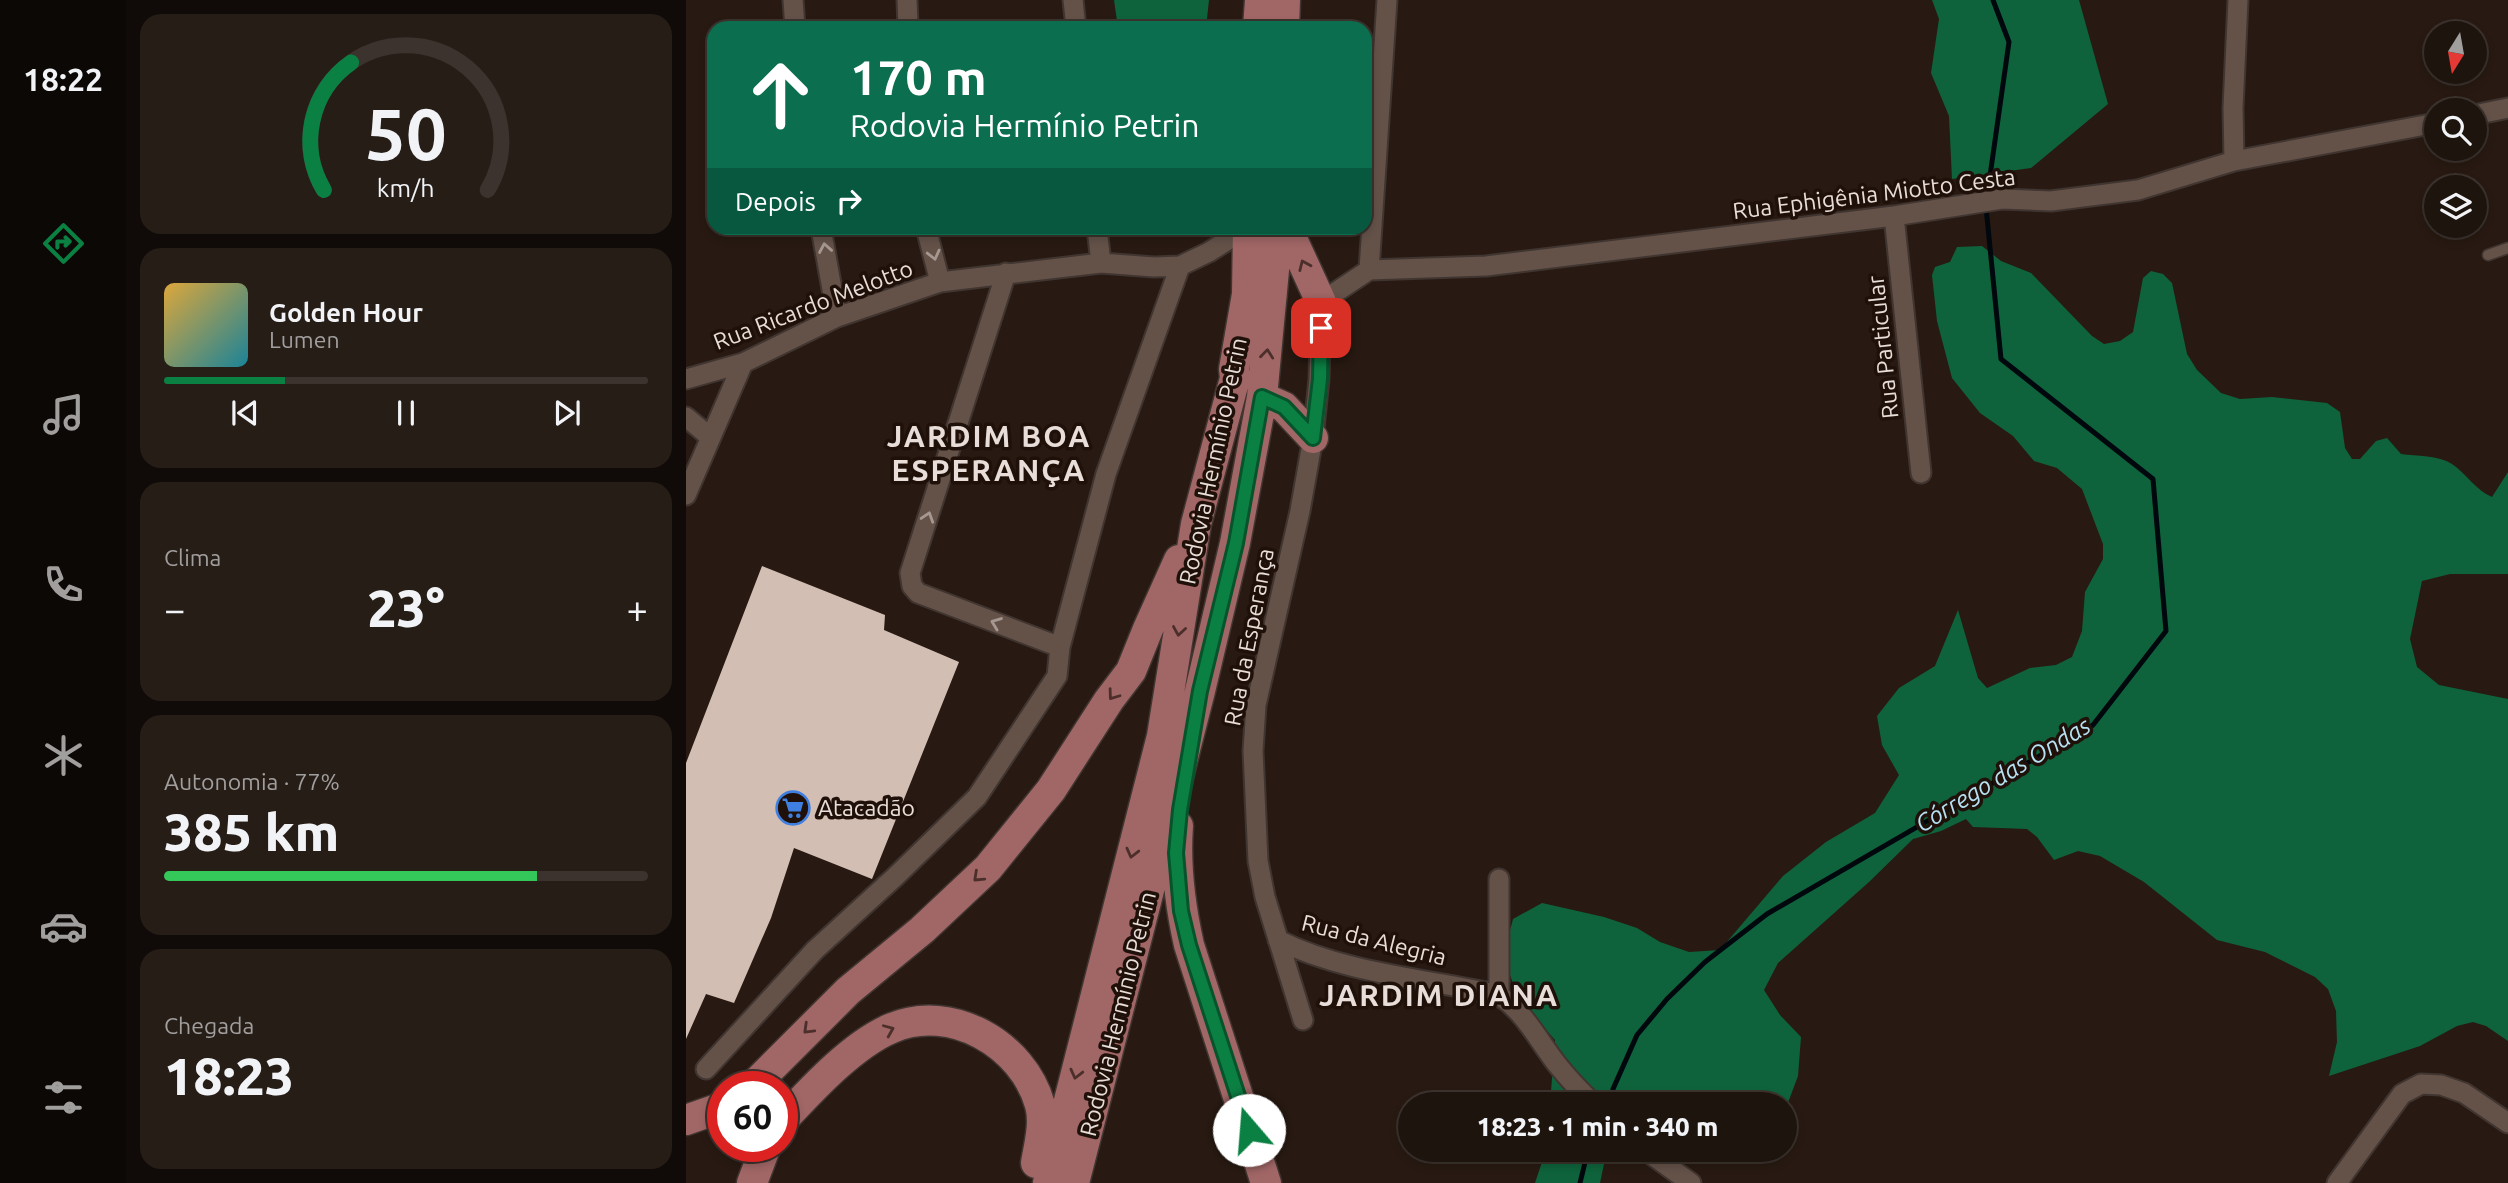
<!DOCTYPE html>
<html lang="pt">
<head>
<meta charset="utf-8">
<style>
	:root { --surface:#1e140e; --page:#261d17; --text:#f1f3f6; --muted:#a19e9e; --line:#3c332e; --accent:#0b8043 }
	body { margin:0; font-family:Ubuntu,sans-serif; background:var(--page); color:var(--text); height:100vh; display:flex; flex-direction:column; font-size:26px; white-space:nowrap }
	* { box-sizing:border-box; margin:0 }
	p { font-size:23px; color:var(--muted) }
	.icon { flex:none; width:38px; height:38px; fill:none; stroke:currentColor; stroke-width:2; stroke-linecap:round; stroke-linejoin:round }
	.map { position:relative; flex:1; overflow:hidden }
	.panel { display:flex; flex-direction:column; gap:14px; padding:14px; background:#100b08; width:560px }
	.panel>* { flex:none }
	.guide { position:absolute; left:21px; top:21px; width:665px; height:214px; border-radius:21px; box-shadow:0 4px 10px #0003,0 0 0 2px var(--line); background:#0b6e4f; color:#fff; overflow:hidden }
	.needle { width:46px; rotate:191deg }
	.buttons { position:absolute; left:1738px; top:21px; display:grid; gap:14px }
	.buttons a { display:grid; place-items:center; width:63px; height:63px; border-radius:50%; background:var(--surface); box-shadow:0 4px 10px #0003,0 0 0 2px var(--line); font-size:35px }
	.speed { position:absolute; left:21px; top:1071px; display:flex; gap:14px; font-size:35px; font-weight:700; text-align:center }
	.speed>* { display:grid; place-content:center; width:91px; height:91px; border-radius:50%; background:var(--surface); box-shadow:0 4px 10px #0003,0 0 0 2px var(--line); line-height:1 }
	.speed .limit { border:10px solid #d22; background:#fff; color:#111 }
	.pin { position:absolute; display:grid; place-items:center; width:60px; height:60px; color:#fff; margin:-30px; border-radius:14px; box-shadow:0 4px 10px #0006 }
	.me { position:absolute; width:77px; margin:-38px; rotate:342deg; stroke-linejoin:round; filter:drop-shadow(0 0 5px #0008) }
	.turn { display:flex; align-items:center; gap:24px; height:147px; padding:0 28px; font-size:32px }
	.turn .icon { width:91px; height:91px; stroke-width:2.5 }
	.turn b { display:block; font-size:49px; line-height:60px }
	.then { display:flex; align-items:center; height:66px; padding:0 28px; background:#0003; gap:14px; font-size:26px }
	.big { font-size:52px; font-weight:800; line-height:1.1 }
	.panel .card { flex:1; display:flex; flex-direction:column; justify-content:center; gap:10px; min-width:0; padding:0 24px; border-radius:21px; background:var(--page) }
	.panel .dial { align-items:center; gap:0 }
	.dial svg { height:182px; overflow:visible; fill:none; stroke:var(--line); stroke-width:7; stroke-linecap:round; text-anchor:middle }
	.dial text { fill:var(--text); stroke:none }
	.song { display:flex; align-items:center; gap:21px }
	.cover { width:84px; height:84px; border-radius:10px; background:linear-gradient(135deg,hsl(40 70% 55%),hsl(190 70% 35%)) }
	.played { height:7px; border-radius:4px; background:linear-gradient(90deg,var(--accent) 25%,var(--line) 25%) }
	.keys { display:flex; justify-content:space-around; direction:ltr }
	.heat { display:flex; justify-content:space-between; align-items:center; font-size:38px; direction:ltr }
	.charge { height:10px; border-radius:5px; background:linear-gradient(90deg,#34c759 77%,var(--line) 0) }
	.trip { position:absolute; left:712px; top:1092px; width:399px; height:70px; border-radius:35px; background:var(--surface); box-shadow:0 4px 10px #0003,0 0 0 2px var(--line); font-weight:800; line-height:70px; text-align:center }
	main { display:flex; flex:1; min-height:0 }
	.tabs { display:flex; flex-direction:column; width:126px; justify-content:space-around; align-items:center; background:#0c0806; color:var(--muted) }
	.tabs .icon { width:49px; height:49px }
	.tabs .current { color:var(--accent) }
	.tabs b { font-size:32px; color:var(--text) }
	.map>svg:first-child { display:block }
	.forest { fill:#0e633c }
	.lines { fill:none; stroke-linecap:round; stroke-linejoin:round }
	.stream { stroke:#01080d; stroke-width:5 }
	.building { fill:#d3beb4 }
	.lane-casing { stroke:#403530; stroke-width:13 }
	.street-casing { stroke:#403530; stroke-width:23 }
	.primary-casing { stroke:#403530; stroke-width:33 }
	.lane { stroke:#645249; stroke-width:10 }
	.street { stroke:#645249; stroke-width:19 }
	.primary { stroke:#a16666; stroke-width:30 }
	.oneway { stroke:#a69890 }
	.oneway2 { stroke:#4c2f2a }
	.route-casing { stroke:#07532c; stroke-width:18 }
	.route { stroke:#0b8043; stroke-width:12 }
	.labels { text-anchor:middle; stroke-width:7; stroke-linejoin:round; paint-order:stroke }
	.street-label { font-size:23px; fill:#e8ddd8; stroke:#1f1109 }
	.poi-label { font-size:23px; fill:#e8ddd8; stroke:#1f1109; text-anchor:start }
	.water-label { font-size:24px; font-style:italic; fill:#b6e2f4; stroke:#1f1109 }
	.district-label { font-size:30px; font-weight:bold; letter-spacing:2px; fill:#e8ddd8; stroke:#1f1109 }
</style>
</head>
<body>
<main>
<nav class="tabs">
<b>18:22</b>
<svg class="icon current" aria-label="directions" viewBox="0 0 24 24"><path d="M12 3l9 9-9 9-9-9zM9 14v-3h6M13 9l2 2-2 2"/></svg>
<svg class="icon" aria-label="music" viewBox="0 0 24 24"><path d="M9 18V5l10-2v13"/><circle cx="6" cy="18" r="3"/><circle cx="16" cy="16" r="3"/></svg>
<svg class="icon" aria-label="phone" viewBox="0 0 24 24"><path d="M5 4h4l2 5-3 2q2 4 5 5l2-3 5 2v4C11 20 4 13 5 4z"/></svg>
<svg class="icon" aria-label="climate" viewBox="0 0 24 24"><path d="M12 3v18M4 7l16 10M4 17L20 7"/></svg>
<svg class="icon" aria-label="car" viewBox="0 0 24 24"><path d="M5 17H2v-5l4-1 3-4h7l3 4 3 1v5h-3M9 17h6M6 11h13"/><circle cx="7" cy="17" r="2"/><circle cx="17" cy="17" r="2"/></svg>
<svg class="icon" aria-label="filters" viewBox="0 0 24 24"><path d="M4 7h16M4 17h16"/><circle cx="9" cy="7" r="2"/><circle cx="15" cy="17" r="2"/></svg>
</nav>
<section class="panel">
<div class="card dial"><svg viewBox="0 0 100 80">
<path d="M14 69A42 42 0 1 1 86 69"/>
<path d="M14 69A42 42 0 0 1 26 13" stroke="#0b8043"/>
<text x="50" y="56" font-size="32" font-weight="700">50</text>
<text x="50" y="72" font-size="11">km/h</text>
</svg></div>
<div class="card">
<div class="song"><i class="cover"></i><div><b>Golden Hour</b><p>Lumen</p></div></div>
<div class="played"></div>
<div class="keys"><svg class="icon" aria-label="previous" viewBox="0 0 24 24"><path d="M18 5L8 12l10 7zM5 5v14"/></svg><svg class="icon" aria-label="pause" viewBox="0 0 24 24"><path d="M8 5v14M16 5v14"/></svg><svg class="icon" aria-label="next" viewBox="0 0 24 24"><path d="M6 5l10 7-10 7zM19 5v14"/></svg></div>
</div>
<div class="card"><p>Clima</p>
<div class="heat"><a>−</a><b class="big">23°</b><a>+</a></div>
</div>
<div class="card"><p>Autonomia · 77%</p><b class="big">385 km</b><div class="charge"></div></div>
<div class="card"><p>Chegada</p><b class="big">18:23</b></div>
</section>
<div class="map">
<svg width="1822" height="1183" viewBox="0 0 1822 1183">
	<rect width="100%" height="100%" fill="#281a12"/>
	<path class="forest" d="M428,0h95l-3,28h-88z
		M1246,0h147l29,104 -77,64 -79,11 -3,-63 -18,-43 8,-54z
		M1296,246l19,15 30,12 61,63 12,8 16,-3 13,-9 10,-54 8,-7 12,3 9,9 15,71 10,16 24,23 19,6 32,-2 55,6 13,9 5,36 7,11h8l16,-18 11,-3 14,16c16,2 37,1 51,10 15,10 23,26 40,33l16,-25v102h-58l-28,7 -12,58 7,28 22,18 69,14v342l-22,-15 -13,-4 -16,4 -37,20 -91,30 8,-34 -1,-31 -8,-22 -13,-12 -50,-25 -48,-12 -73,-58 -44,-26 -22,-5 -24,9 -17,-23 -10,-8 -54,-2 -7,-8 -25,12 -28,8 -44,43 -91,81 -14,27 16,25 21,22 -3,39 -12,32 -1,-4h-140l-26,-7 -2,7h-67l5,-64c-23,-27 -52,-55 -48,-93 0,-10 4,-19 6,-28l29,-16 62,14 33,11 23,14 29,10 31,-2 63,-74 43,-34 49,-29 24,-38 -17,-30 -5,-29 22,-28 36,-22 23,-56 20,68 9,10 43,-20 26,-3 16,-8 10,-26 3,-39 18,-33v-15l-21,-55 -25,-21 -23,-7 -21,-25 -33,-23 -28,-35 -15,-57 -5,-46 3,-8 15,-5 7,-15z
		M860,1150h61l-7,33h-65z"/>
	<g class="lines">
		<path class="stream" d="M1301,197l22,-155 -16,-42
			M927,1089l24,-54 30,-36 38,-37 62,-48 326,-189 73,-94 -13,-152 -152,-120 -15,-152
			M894,1183l8,-33"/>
	</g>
	<path class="building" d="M76,566l123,49 -1,15 75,32 -87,217 -78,-31 -23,70 -37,85 -28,-9 -20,45v-276z"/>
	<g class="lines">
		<defs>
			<path id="lane" d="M1802,255l20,-7"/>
			<path id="street" d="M107,0l2,28
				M221,0l1,28
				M387,0l3,28
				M1788,115l34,-7
				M1548,161l-1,-53 5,-108
				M1208,216l27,257
				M135,228l16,89
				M240,228l14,54
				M411,228l4,35
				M683,270l18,-270
				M320,273l-96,300 2,13 6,7 142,54
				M0,379l57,-16 94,-46 103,-35 161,-19 53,4 26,-1 29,-14 22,-14 7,-10
				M0,417l24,20
				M0,495l57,-132
				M813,879v116c26,18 38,43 57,68 11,14 24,28 38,41
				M592,940c66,33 149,39 221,55
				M617,1020l-38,-123 -7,-36 -5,-110 3,-46 44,-194 13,-73 6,-59 2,-77 48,-32 117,-4 408,-50 108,-17 49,2 87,-11 96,-29 202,-38
				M20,1069l109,-119 81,-74 81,-79 80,-121 3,-29 46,-173 74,-208
				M959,1150l46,33
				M1651,1183l65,-89 19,-10 20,1 23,8 44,30"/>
			<path id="primary" d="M572,28l2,-28
				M598,28l1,-28
				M601,228l34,74
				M576,397l22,10 29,31
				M492,826c-3,40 2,79 11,119l77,238
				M66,1087l96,-96 74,-61 66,-62 63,-78 58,-90 22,-29 17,-42 31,-69
				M0,1120l37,-13
				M96,1121c29,-31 71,-77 110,-93 59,-25 131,16 148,77 5,19 -1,40 -4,58
				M66,1183l14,-37
				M362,1183l114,-447 34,-212 39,-146 -1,-9 13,-75 1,-66
				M388,1183l126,-492 35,-148 27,-146 16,-169"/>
		</defs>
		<use href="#lane" class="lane-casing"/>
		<use href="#street" class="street-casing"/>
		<use href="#primary" class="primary-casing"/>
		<use href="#lane" class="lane"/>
		<use href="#street" class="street"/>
		<use href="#primary" class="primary"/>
	</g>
	<defs><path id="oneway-chevron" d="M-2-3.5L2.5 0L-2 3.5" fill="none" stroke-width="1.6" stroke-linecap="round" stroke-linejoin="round" transform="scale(1.75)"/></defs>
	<g class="oneway">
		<use href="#oneway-chevron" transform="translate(139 248) rotate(-100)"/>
		<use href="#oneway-chevron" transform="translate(248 255) rotate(76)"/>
		<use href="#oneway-chevron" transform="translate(242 517) rotate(-72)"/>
		<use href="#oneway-chevron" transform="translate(310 623) rotate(-159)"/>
	</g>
	<g class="oneway2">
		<use href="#oneway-chevron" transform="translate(618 265) rotate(-114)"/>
		<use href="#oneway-chevron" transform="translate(581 354) rotate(-84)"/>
		<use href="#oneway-chevron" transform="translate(493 631) rotate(99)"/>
		<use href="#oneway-chevron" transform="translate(427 695) rotate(126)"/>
		<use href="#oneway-chevron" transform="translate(446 853) rotate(104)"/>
		<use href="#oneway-chevron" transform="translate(292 877) rotate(137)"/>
		<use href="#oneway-chevron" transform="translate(122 1029) rotate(136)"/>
		<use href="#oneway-chevron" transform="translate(203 1030) rotate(-23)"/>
		<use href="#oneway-chevron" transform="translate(390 1074) rotate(104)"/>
	</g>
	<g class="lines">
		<defs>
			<path id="route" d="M563,1130l-60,-185 -8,-34 -5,-58 4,-43 20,-119 36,-148 26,-146 22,10 29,31 7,-59 1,-51"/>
		</defs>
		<use href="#route" class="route-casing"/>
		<use href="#route" class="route"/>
	</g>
	<defs>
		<symbol id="supermarket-ring" viewBox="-11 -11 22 22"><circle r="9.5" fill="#1f1109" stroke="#3f7fe0" stroke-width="1.5"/><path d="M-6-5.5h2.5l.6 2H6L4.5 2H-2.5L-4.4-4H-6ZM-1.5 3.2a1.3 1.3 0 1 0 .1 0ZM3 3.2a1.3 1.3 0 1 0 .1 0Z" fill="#3f7fe0"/></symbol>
	</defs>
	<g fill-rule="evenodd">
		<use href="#supermarket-ring" x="88" y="789" width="38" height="38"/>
	</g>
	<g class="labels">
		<g class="street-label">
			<text transform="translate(1188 194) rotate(-7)" y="8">Rua Ephigênia Miotto Cesta</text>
			<text transform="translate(127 305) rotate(-21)" y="8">Rua Ricardo Melotto</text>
			<text transform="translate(1197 347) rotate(-96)" y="8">Rua Particular</text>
			<text transform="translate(527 461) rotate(-78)" y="8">Rodovia Hermínio Petrin</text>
			<text transform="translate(563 637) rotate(-79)" y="8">Rua da Esperança</text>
			<text transform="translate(688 940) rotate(14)" y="8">Rua da Alegria</text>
			<text transform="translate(432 1014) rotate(-76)" y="8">Rodovia Hermínio Petrin</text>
		</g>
		<g class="poi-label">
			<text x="132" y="816">Atacadão</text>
		</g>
		<g class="water-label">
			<text transform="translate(1317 775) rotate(-31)" y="8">Córrego das Ondas</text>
		</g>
		<g class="district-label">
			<text x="303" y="447">JARDIM BOA<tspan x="303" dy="34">ESPERANÇA</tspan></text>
			<text x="753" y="1006">JARDIM DIANA</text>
		</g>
	</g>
</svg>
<div class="buttons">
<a><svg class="needle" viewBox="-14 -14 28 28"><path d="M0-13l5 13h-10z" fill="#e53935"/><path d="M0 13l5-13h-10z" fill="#a19e9e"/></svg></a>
<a><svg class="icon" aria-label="search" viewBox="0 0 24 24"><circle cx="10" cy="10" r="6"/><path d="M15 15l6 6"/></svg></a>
<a><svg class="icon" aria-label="layers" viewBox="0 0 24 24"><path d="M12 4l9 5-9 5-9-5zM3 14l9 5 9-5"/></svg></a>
</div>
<div class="speed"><div class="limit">60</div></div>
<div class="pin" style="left:635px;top:328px;background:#d93025"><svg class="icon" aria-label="arrive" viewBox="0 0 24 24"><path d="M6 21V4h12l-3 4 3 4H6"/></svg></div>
<svg class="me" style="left:563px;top:1130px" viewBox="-20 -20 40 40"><circle r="19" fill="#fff"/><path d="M0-13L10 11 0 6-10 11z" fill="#0b8043"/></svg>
<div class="trip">18:23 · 1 min · 340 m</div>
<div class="guide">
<div class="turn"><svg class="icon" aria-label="ahead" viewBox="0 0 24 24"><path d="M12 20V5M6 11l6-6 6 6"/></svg><div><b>170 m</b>Rodovia Hermínio Petrin</div></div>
<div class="then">Depois<svg class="icon" aria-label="right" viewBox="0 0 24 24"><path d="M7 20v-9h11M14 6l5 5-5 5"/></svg></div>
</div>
</div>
</main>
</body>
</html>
